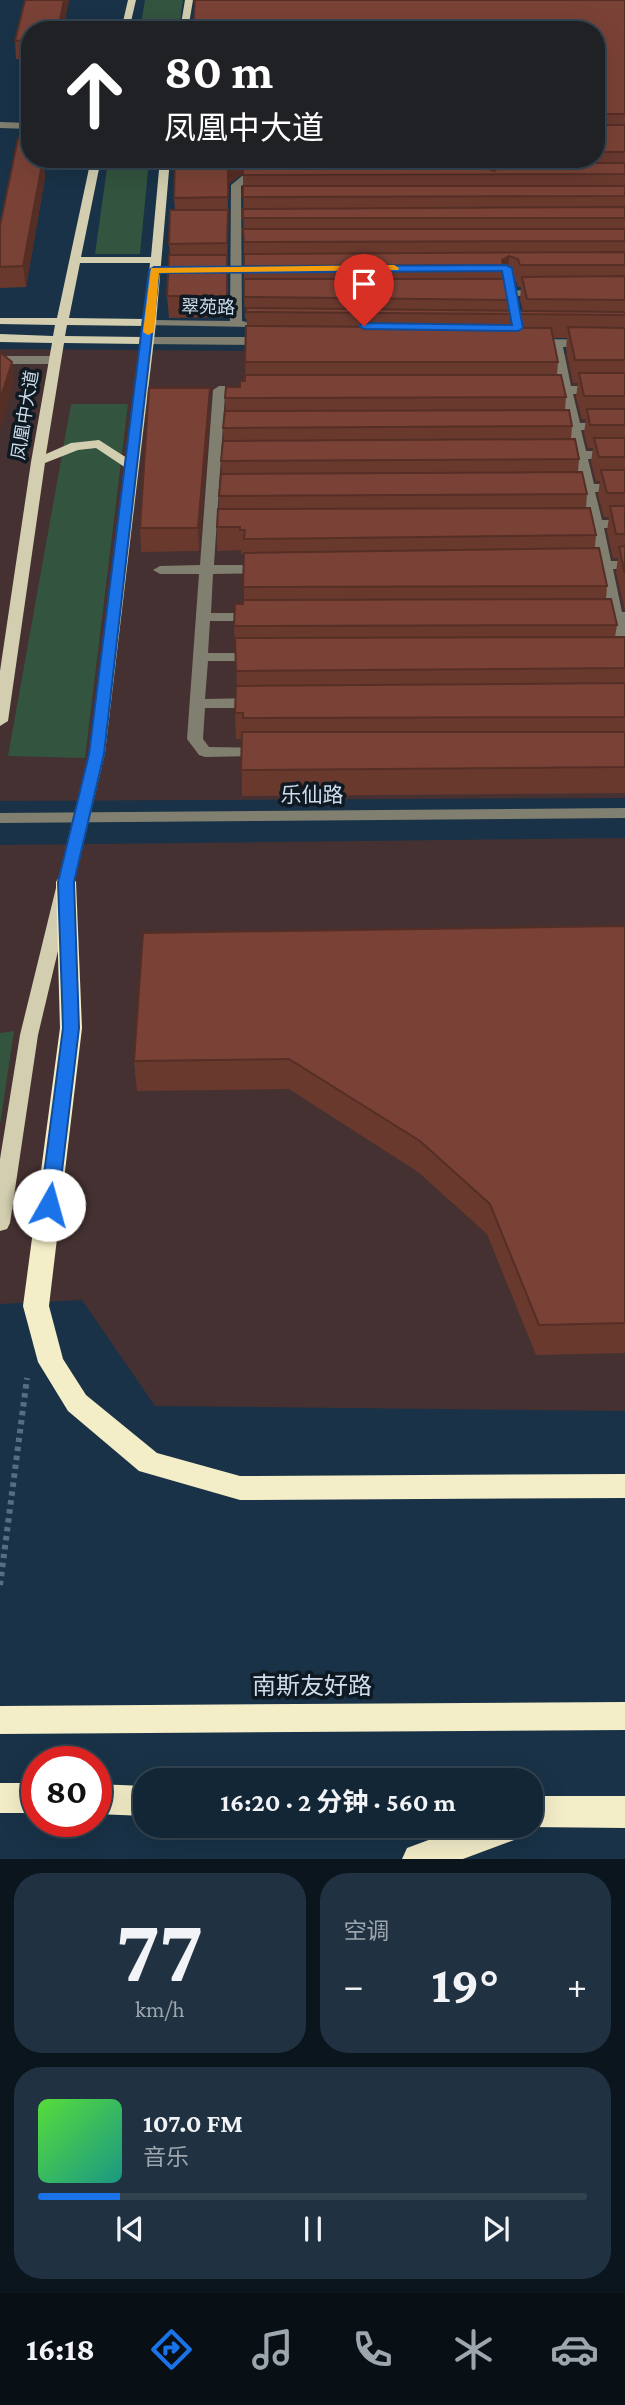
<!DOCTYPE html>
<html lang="zh">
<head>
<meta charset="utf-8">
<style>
	:root { --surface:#132635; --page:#203241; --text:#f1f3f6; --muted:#9da5ad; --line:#324350; --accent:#1a73e8 }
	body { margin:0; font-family:"Crimson Pro","Noto Sans SC",serif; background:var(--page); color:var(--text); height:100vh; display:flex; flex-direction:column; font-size:26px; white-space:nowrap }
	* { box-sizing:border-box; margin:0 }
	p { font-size:23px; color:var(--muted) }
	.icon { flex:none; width:38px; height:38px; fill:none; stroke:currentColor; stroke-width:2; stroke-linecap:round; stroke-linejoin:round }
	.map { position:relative; height:1859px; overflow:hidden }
	.details { display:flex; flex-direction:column; gap:14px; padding:14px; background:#0a151d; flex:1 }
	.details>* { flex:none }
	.banner { position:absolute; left:21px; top:21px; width:584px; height:147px; border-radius:28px; box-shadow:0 7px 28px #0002,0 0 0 2px var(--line); background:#202124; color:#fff; overflow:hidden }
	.speed { position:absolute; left:21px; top:1746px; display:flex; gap:14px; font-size:35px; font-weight:700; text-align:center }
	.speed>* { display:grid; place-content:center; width:91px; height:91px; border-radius:50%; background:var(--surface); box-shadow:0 7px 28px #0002,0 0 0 2px var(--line); line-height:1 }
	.speed .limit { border:10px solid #d22; background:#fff; color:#111 }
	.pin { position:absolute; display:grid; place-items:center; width:60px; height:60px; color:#fff; margin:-72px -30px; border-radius:50% 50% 50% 0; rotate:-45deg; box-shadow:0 0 7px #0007 }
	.pin .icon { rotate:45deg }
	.me { position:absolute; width:77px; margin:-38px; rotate:7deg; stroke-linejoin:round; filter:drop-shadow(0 0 5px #0008) }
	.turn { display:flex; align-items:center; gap:24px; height:147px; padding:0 28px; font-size:32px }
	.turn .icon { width:91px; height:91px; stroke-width:2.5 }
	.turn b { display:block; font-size:49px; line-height:60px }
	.big { font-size:52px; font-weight:700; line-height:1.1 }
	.details .tile { flex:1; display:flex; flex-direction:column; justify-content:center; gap:10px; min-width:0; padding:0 24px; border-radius:28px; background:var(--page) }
	.details .dial { align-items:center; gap:0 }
	.dial b { font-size:91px; line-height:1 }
	.song { display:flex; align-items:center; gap:21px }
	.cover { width:84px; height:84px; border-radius:10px; background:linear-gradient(135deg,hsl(110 70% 55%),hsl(170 70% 35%)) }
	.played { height:7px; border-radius:4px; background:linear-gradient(90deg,var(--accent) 15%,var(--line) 15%) }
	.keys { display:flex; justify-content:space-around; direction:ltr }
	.heat { display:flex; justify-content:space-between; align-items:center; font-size:38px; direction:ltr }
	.details .tiles { flex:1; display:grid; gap:14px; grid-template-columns:1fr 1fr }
	.tile:last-child { grid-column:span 2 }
	.trip { position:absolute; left:133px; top:1768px; width:410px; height:70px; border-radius:28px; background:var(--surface); box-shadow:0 7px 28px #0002,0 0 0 2px var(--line); font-weight:700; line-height:70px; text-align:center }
	.tabs { display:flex; height:112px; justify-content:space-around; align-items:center; background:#080f15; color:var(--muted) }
	.tabs .icon { width:49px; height:49px }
	.tabs .on { color:var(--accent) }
	.tabs b { font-size:32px; color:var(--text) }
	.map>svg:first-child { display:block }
	.commercial { fill:#453131 }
	.green { fill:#33543f }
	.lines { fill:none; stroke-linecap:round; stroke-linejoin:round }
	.path { stroke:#586e80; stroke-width:6; stroke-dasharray:4.5 4.5; stroke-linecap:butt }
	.minor { fill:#817f70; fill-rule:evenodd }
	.major { fill:#d2ceaf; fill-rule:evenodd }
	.highway { fill:#f3edc8; fill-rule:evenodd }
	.wall { fill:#69392e; fill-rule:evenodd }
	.shaded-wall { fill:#552e26 }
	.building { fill:#7a4236; stroke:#552e26; stroke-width:2 }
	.route { fill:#1a73e8; stroke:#114b97; stroke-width:2 }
	.slow { fill:#f59e0b }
	.labels { text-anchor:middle; stroke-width:7; stroke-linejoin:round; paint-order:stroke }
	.far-street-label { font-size:18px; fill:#cddcea; stroke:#0e1922 }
	.street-label { font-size:21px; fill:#cddcea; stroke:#0e1922 }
	.near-street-label { font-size:24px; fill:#cddcea; stroke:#0e1922 }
</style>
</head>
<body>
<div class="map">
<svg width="625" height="1859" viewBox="0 0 625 1859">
	<rect width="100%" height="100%" fill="#193247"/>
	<path class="commercial" d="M0,349l625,5v444l-625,3z
		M625,838v573l-470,-5 -73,-106 -82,4v-459z"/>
	<path class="green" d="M145,0h38l-4,30h-39z
		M149,160l-9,94h-45l13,-93z
		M71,404h57l-43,354 -77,-2z
		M14,1031l-14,94v-92z"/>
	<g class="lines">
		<path class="path" d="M0,1585l27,-207"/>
		<path class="minor" d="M0,122l30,1v6l-30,-1z
			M481,159h10l5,33 -9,-2z
			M270,175v4l-21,2 -8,5 1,135 9,2v4l-105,-2 -2,-2 6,-3 80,1 1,-136 11,-9z
			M544,290l6,3 -2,2 -64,2 -6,-3 6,-3z
			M147,337h123l6,4 -6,4 -127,-1 -2,-3z
			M532,339l93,1v8l-62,-1 8,39h54v8h-52l7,29 45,-1v8h-44l5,21h39v8h-37l6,25h31v8h-30l7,28h23v8h-21l7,33h14v8h-12l9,43h3v48l-7,-4 -8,-36h-18l-7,-4 7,-4h16l-9,-42h-19l-7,-4 7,-4 17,-1 -7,-33h-20l-7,-4 7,-4h18l-6,-28h-20l-7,-4 7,-4h18l-5,-25h-20l-6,-4 6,-4h18l-4,-20h-20l-6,-4 6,-4h18l-6,-29h-20l-6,-4 6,-4h18l-8,-39 -23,-1v-6z
			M0,356h54l6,4 -6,4h-54z
			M219,386h28l6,4 -6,4h-22l-11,171h51l7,4 -7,4 -52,1 -2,39h45l7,4 -7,4h-46l-2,32h49l7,4 -7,4h-49l-3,38 52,-1 8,5 -8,5h-52l-2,31 6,8 60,1 2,3 -8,5 -58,1 -6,-2 -12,-16 12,-165h-39l-7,-4 7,-4 40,-1 13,-175z
			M625,808v10l-625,5v-10z"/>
		<path class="major" d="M128,0h8l-7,30h-8z
			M185,0h8l-5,30h-8z
			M91,159h10l-20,98h70l9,-98h10l-14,164 -51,430 -67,282 -28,188 -3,6 -7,2v-72l20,-124 69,-282 37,-285 -30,-20 -18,2 -33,13 -37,258 -8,5v-55l31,-209 21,-119 -52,-1v-8l53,2 2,-11 -55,-1v-6h57zM80,263h70l-5,56 -76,-1zM67,325l77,1 -2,11 -77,-1zM64,343l77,1 -14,114 -28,-18 -28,3 -25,11z"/>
		<path class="highway" d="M66,875l7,2 3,5 6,146 -33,278 14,53 23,36 71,58 83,23 385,-2v24l-385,2 -101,-29 -71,-60 -30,-49 -15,-56 37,-278 -4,-146 3,-5z
			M625,1702v28l-625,4v-28z
			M0,1783h37v30h-37z
			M96,1784l49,2v30l-49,-2z
			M530,1796h95v32l-96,-1 -4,9 -62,23h-61l5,-11 62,-23h61z"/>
	</g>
	<path class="wall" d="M25,0h44l-6,30h-33v29h-14l-1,-18z
		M625,0v610l-9,-38 2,-14h-5l-6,-27 2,-14h-5l-6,-22 2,-14h-4l-5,-19 2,-14h-5l-4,-15 2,-14h-4l-6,-22 2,-14h-5l-7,-33 1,-12h-14l5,24 -1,13 9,22 -1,13 7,16 -1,13 8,20 -1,13 9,22 -1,14 10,27 -1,13 12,38 -1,13 11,26 -2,12h10v156l-383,3v-57h-6l-1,-26 2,-27 -3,-60 10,-26v-47l-3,1v-4l-24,1v-24l2,-18v-13l3,-22 -1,-13 3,-20 -1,-13 3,-17 -1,-13 15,-11 5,-6v-6l2,-49 -1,-8h-1l-1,-21 -1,-124 -15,12 -1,132 -58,1 -2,-22 3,-41 -1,-11 6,-34 -1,-12 3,-39h305l-1,4 5,5 8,3 1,-1 -3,-11h105v-129zM508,278l8,3 2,6h3l-1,13 3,11h-14v-11l-4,-21z
		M43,159l2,19 -19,109 -26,1v-62z
		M210,410l-11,141 -58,1 -1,-24z
		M625,926v427l-89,2 -49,-121 -69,-62 -129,-83 -152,2 -3,-30z"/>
	<path class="shaded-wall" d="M64,0h5l-6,30h-5z
		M43,159l2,19 -19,109 -3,-21z
		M234,159h8v14l-14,12v33v-54z
		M228,210v21l-1,32v-20z
		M509,256l-1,22 -6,3 1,-16 -1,-5z
		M12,362l2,22 -14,47v-31z
		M210,388v22l-11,141 -1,-23z"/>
	<path class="building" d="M25,0h39l-6,30h-28v10l-15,1z
		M195,0h430v114h-26l-2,2v-86h-404z
		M597,118l2,7h26v27h-28z
		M18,138l12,9v12h13l-20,107 -23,1v-41z
		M177,159h57l-6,5v33l-54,1 1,-36z
		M248,163h236l2,5 8,3 6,-4 -1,-4h126v11l-382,1v-9z
		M243,186h382v10l-382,1z
		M625,207v11h-382v-9z
		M170,210h58l-1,33 -58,1z
		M243,229h382v12l-381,1z
		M625,252v13h-105l-2,-6 -9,-3 -7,4 1,5 -259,1v-12z
		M169,255h58v41h-60z
		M625,276v24l-98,-1 -5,-22z
		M244,279h261l4,21 -262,-3h-3z
		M246,308l379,4v3l-379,-3z
		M246,326l305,2 7,34h-313z
		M568,327l57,1v32h-50z
		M0,352l12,10 -12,38z
		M579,373h46v23h-41z
		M245,375h316l5,22 -341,1 1,-11h14v-6h5z
		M149,388h61l-12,140h-58z
		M587,409h38v16h-35z
		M569,410l3,16 -349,2 2,-17z
		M594,438h31v19h-26z
		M575,439l4,20 -358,2 2,-20z
		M601,470h24v23h-18z
		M582,472l5,22 -368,2 2,-22z
		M610,506h15v28h-9z
		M590,508l6,27 -352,4 1,-9h-5v-3h-23l1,-18z
		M625,546v28l-6,-27z
		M599,548l8,38 -364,1 1,-34z
		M611,599l6,26 -383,1 1,-22h8v-4z
		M625,637v31l-389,3 -1,-33z
		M625,683v34l-382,1v-5h-8l1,-27z
		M242,732h383v35l-384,3z
		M625,926v397l-86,2 -49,-121 -70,-63 -131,-82 -155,2 9,-128z"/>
	<path class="route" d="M506,265l6,3 11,60 -5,3 -154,-2 -5,-3 5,-3 148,2 -10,-54 -343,2 -55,481 -30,128 5,146 -21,177 -3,5h-13l-2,-5 23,-177 -5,-146 31,-128 60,-484 5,-3z"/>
	<path class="slow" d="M394,265l5,3 -1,2 -239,3 -5,59 -6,3 -5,-3 8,-64z"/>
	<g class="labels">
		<g class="far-street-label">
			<text transform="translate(208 307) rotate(1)" y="6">翠苑路</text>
			<text transform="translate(25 415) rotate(-81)" y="6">凤凰中大道</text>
		</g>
		<g class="street-label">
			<text x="312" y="802">乐仙路</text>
		</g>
		<g class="near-street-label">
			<text x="312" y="1694">南斯友好路</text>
		</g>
	</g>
</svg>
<div class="speed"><div class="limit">80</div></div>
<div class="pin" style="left:364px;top:326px;background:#d93025"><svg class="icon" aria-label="arrive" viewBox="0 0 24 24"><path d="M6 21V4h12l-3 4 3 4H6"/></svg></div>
<svg class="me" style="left:49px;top:1205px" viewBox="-20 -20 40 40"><circle r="19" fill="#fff"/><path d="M0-13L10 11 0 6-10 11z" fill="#1a73e8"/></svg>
<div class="trip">16:20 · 2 分钟 · 560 m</div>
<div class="banner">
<div class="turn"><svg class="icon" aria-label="ahead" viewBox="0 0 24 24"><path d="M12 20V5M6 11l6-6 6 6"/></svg><div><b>80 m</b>凤凰中大道</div></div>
</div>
</div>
<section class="details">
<div class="tiles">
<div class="tile dial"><b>77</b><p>km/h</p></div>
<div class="tile"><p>空调</p>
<div class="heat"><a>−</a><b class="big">19°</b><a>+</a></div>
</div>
<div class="tile">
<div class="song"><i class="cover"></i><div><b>107.0 FM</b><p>音乐</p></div></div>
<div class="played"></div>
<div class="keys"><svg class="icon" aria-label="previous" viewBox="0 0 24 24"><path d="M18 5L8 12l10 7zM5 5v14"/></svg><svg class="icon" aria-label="pause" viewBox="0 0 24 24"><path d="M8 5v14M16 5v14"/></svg><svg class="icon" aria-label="next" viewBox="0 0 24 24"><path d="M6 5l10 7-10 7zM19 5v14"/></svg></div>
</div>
</div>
</section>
<nav class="tabs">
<b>16:18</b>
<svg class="icon on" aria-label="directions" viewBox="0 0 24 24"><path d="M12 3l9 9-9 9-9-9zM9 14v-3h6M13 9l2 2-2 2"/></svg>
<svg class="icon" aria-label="music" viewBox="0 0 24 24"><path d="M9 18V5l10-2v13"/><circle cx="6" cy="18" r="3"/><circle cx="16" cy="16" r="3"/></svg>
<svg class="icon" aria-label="phone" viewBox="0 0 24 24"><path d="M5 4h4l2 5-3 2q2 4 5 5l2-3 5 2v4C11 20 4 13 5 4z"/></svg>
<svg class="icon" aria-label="climate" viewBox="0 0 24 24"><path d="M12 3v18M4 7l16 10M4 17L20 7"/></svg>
<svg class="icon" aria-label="car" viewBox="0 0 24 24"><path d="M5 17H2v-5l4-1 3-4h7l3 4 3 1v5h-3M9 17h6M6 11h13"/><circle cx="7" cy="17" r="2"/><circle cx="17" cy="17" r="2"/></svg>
</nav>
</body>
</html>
